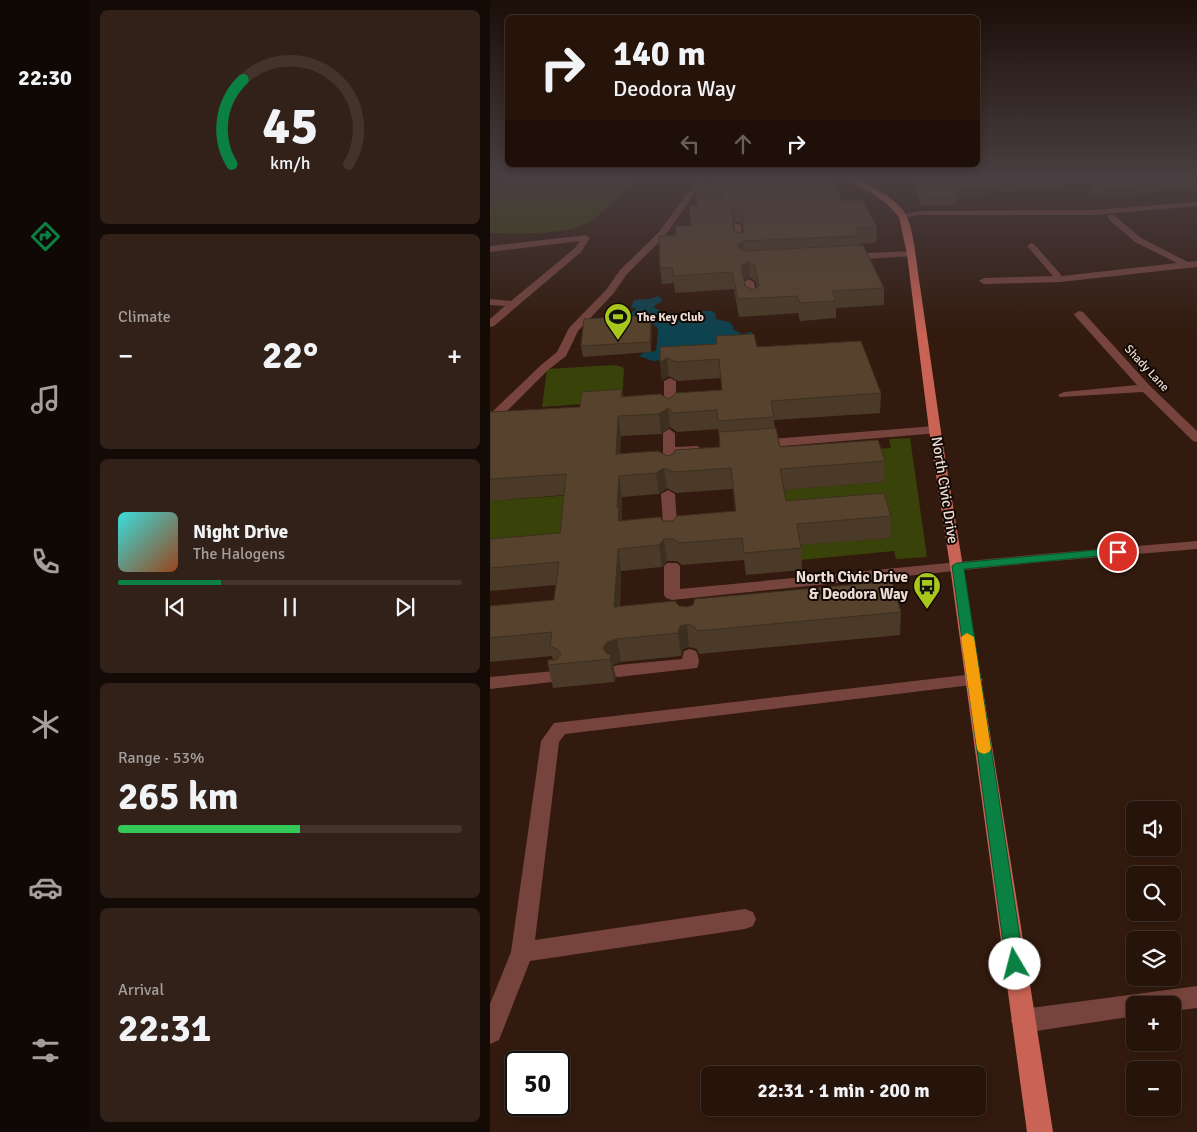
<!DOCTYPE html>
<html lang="en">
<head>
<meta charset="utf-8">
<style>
	:root { --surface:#26140a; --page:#322118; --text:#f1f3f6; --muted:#a49e9c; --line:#42332b; --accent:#0b8043 }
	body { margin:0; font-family:Signika,sans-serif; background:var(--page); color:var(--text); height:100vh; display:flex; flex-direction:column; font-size:19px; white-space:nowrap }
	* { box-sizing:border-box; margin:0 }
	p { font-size:16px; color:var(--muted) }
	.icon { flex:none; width:28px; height:28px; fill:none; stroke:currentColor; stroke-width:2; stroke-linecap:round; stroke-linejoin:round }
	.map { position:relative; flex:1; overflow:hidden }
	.side { display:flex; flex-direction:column; gap:10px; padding:10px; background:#150b06; width:400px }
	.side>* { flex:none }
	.banner { position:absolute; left:15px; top:15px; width:475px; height:152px; border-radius:8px; box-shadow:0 2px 8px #0003,0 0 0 1px var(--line); background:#26140a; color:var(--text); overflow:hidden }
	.tools { position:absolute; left:636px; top:801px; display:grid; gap:10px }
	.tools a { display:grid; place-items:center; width:55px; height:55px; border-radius:8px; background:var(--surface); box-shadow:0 2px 8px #0003,0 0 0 1px var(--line); font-size:25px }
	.speed { position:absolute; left:15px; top:1051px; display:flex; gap:10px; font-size:25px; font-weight:700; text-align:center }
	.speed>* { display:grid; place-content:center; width:65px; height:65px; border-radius:50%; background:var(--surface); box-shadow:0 2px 8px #0003,0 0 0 1px var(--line); line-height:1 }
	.speed .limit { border:2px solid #111; border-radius:8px; background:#fff; color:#111 }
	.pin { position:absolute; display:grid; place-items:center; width:42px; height:42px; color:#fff; margin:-21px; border:2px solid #fff; border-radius:50%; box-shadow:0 1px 5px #0007 }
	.me { position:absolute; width:55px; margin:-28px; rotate:352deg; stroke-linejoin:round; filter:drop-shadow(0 0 4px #0008) }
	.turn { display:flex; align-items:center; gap:18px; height:105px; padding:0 25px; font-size:22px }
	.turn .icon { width:65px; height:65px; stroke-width:2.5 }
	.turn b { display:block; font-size:35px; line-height:42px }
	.lanes { display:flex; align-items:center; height:48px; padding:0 25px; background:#0003; justify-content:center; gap:25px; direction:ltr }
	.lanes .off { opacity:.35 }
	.big { font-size:38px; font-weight:700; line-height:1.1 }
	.side .tile { flex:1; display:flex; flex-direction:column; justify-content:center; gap:8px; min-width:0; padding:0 18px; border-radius:8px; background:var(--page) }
	.side .dial { align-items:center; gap:0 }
	.dial svg { height:130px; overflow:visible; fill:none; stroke:var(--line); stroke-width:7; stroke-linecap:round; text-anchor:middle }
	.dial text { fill:var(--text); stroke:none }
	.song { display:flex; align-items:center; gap:15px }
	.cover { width:60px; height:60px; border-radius:8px; background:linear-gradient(135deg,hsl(180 70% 55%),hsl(20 70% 35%)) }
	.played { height:5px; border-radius:2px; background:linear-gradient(90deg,var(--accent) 30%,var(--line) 30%) }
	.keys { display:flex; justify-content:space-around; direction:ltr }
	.heat { display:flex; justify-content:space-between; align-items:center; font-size:28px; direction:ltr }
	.charge { height:8px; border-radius:4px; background:linear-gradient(90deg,#34c759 53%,var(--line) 0) }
	.trip { position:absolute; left:211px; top:1066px; width:285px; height:50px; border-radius:8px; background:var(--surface); box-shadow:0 2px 8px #0003,0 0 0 1px var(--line); font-weight:700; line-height:50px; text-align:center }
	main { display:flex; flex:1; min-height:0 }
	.tab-bar { display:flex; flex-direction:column; width:90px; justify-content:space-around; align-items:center; background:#0f0804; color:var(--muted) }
	.tab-bar .icon { width:35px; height:35px }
	.tab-bar .on { color:var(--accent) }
	.tab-bar b { font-size:22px; color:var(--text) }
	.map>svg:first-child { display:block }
	.green { fill:#394309 }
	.water { fill:#0c424f }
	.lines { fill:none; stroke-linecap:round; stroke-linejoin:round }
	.minor { fill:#76443d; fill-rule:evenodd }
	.major { fill:#c96355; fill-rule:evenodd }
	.wall { fill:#4b3a27; fill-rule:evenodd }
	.shaded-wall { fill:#3d2f20 }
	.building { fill:#57432d; stroke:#3d2f20; fill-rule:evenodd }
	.route { fill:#0b8043; stroke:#07532c }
	.slow { fill:#f59e0b }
	.labels { text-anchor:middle; stroke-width:4; stroke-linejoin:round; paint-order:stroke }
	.far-poi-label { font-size:12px; font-weight:bold; fill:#eddcd4; stroke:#120804; text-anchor:start }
	.far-street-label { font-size:12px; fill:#eddcd4; stroke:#120804 }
	.street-label { font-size:15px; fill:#eddcd4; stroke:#120804 }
	.poi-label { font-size:15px; font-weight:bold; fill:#eddcd4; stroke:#120804; text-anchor:end }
</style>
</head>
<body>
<main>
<nav class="tab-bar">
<b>22:30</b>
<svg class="icon on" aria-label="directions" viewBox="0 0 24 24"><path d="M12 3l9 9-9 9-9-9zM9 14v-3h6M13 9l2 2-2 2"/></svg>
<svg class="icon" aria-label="music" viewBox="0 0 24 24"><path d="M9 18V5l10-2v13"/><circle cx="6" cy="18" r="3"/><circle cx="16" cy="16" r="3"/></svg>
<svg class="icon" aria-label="phone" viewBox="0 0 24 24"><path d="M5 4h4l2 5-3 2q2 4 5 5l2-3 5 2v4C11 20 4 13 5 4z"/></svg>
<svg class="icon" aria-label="climate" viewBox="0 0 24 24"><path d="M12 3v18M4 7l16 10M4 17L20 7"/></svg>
<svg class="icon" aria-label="car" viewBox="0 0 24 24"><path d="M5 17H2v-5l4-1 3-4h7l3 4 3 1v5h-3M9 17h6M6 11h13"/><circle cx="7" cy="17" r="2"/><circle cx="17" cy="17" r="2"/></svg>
<svg class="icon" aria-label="filters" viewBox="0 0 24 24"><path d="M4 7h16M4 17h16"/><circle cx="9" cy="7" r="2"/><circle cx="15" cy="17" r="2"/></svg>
</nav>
<section class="side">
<div class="tile dial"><svg viewBox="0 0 100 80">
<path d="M14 69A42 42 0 1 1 86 69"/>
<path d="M14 69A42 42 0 0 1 21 17" stroke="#0b8043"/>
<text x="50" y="56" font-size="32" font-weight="700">45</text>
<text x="50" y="72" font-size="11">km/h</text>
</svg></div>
<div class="tile"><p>Climate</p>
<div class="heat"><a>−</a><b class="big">22°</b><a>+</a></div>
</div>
<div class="tile">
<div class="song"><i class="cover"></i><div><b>Night Drive</b><p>The Halogens</p></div></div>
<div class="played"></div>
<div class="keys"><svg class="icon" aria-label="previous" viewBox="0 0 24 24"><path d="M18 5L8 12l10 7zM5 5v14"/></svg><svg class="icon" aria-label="pause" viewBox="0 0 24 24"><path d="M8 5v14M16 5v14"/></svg><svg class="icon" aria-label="next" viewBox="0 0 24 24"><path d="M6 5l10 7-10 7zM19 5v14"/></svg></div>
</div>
<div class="tile"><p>Range · 53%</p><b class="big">265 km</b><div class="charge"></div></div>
<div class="tile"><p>Arrival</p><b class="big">22:31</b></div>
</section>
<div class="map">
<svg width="707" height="1132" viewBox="0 0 707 1132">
	<rect width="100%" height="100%" fill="#321a0e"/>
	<path class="green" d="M19,177h124v7c-14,12 -28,28 -44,38 -22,14 -73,11 -99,11v-44z
		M125,365l7,2 2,2 -2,32 -80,6 5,-38z
		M420,438l17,119 -31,2 -2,-8 -94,9 -3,-15 93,-7 -103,-16 -6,-32 103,-8 -106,-27 113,-7 -2,-9z
		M81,495l50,15 2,19 -133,33v-61z"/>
	<path class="water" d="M168,296l4,3 -1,3 -6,3 -1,3 6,2v5l-29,2 -1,-4 7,-4 -6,-2 3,-7 16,-1z
		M211,311h11l3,2 1,6 13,3 4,4 1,4 8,4 9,-2 1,1 -1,6 -89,21 -9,1 -14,-5 4,-3 13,-2 2,-23 -5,-3 1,-3 33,-3z"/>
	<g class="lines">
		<path class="minor" d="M209,177h7l-41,59 -38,38 -14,20 -35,37 -12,25 -18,14 -54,54 -4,1v-11l50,-48 17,-14 12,-24 37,-38 14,-20 39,-38z
			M239,178l7,2 -2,17 -4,2 -4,-2z
			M707,202v4l-104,9h-175l-15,3 -4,-2 19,-5 175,-1z
			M618,215h6l27,23 47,24 9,-1v6l-137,15 -76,2 -5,-3 5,-3 69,-2 -26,-30 4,-3 3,1 28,32 115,-13 -42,-21 -27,-23z
			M244,223l7,2 2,22 -7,-2z
			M96,235l4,3 -9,14 -87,74 -4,1v-8l15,-13 -15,-1v-6l21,2 64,-53 5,-7 -90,11v-6z
			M421,251l3,1v4l-66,4 -4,-3 4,-3z
			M259,279l5,3 4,21 -5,3 -5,-3 -4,-21z
			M589,311l4,1 67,74 47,45v11l-4,-1 -50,-49 -83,5 -2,-2 6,-3 73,-7 -62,-69 -1,-2z
			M180,378l6,3v32l-6,4 -6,-4v-32z
			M445,426l6,4 -2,3 -180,15 -6,-4 6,-4z
			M179,429l6,4v14l23,-1 2,3 -2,3 -23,2 -1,8h-10l-1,-3v-26z
			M178,490l7,4 3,44 -2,3h-10l-2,-3 -3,-44z
			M707,541v8l-155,13 -370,38 -6,-2 -2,-3v-29l3,-3h10l3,3v23l362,-35z
			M200,649l6,2c3,6 4,11 1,17l-79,9 -6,-2 -3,-4 3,-4 6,-2 64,-6 2,-8z
			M65,671l6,2 3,4 -3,4 -71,8v-12z
			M484,674l6,2 3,4 -3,4 -415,50 -6,8 -24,198 210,-31 8,3 3,7 -3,7 -8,3 -215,32 -31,79 -9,4v-40l21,-52 30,-211 13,-18z
			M707,986v22l-25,3v-6h-37v11l-112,17 -8,-4 -4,-8 4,-8 8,-4z"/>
		<path class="major" d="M350,177c19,0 59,21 67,40 7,15 10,51 13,69 7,49 14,97 21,146 38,233 76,466 112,700h-26l-77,-566 -21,-136 -22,-176 -8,-37 -12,-13 -17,-12z"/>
	</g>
	<path class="wall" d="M223,177h15l-2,7 4,2 5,-3v-4l-4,-2h100l11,24 35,26 -1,16 -17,1v1l25,43v17l-48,3v10l-36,3 -2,-8 -59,4 -5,-28 -59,4 -1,-10 -12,1 -2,-16 16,-33 14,-9 7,-20 -2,-22 19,-1zM245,221l7,3 1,8 -1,1 -8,-2 -1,-8zM260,277l6,5 1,5 -4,3 -8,-4 -1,-5z
		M424,177h279l3,10 -96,11 -10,-5 3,-12 -48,6 -14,-1 -2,3 -24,3 -16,-2 -1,4 -32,5 -1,5h-6v2h-28z
		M161,315l1,10 -1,27 -68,5 -2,-11z
		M170,347h97l124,46 -1,20 -106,7 1,8 5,19 105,14 -1,21 -100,8 2,11 105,15v22l-90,7 1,25 -56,5 -2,-15 -62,5 -5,-4h-10l-5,6 -41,4 -1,35h59l7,1 215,5 -1,23 -201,19 -2,-5 -8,-2 -6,2 -2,7 -60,6 -8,3 3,13 -2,4 -61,6 -5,-23 5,-5 -1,-4 -62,6v-56l64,-6 2,-15 -66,6v-52l70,-6 4,-38 -74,6v-89l90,-5 42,-18 1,8 46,2 53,-9 -1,-12 -43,3 -9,-5 -7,4 -2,-18zM180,427l7,5 41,-3 2,18 -53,9 -47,-2 1,-18 40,-2zM177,488l9,5 57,-4 2,22 -62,10h-52l1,-24 37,-3z"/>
	<path class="shaded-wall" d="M234,177h4l-4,20 -1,-15z
		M577,177h28l-1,4 -49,6 1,-8z
		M542,178l-1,8 -2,3 -24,3v-8z
		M707,179l-1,8 -96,11 2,-8z
		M500,182l-1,8 -1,4 -32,5 -1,-8z
		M244,206l1,15 -3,2 -1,-15z
		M253,241l1,16 -5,3 -1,-16z
		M259,261l1,16 -8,5 -1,-16z
		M161,315l1,10 -1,27 -1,-10z
		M177,358l2,18 -7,4 -2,-18z
		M178,408l2,19 -9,7 -2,-20z
		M128,416l3,20 -2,39 -3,-21z
		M174,468l3,20 -8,6 -3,-21z
		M129,476l3,21 -1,21 2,11 -1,14 -5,-35z
		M174,539l3,22 -5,6 -3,-22z
		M128,549l3,22 -3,58 -4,-22z
		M197,624l2,23 -6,2 -2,7 -3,-23 2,-7z
		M127,639l4,23 -8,3 3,13 -2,4 -4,-23 -7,-11 4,-6z"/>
	<path class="building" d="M224,177h10l-1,5 7,4 5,-3 1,-6h95l11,24 20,-1 15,27 -22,1 4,8 -116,5 -5,3v3l5,4 120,-6 21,43 -52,3 4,10 -36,2 -3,-7 -59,3 -6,-27 -59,4 -1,-9 -12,1 -1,-32 17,-1 -1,-9h16l-2,-20h9l-1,-6 26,-1 3,-3 -6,-4h-24l-1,-8 20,-1zM244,206l8,3 2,22 -2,2 -8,-2 -3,-23zM259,261l6,4 4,21 -6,4 -8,-4 -4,-20z
		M426,177h151l-21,2 -14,-1 -2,3 -25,3 -15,-2 -1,4 -34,5 1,5h-7l1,2h-28z
		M604,177h99l4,2 -95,11 -10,-5z
		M161,315l-1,27 -69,4 3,-27z
		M264,334l3,13 104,-6 20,52 -110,8 3,16 -56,4 -1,-11 -43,3 -6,-5 -9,6 -41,2 -2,38 42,-3 9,5 6,-2 2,-4 45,-3 -1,-15 57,-4 4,19 98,-7 7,21 -105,8 6,32 98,-8 7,23 -94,8 4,24 -57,5 -2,-15 -63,5 -5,-4h-10l-5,6 -41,4 -4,58 61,-6 4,5 7,1 7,-2 2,-6 197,-18 9,31 -204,19 -3,-5 -7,-2 -7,2 -2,7 -61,6 -10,3 -4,6 3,5 5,2 -1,4 -62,6v-5h8l5,-6 -4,-5 -7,-3 2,-14 -62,6v-32l64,-6 5,-38 -69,6v-29l70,-6 6,-59 -76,5v-67l90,-5 2,-15 40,-3 -1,8 39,-3 9,5 7,-6 46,-3 -3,-31 -43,3 -9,-4 -7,4v-15l57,-3 -1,-8zM174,468l10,4 57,-4 5,43 -59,5 -4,5h-10l-3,-4 -42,4 1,-14 -2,1 2,-32 37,-3z"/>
	<linearGradient id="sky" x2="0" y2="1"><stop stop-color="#1c0e08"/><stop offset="0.53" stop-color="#493e41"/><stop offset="1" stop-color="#493e41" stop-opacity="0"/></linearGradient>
	<rect width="707" height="335" fill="url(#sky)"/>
	<path class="route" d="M628,548l5,4 -2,2 -157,15 60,395 -3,6 -6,2 -6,-2 -3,-6 -54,-398 5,-3z"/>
	<path class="slow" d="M477,633l7,4 17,112 -2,3 -5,2 -5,-2 -2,-3 -16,-112z"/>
	<defs>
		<symbol id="stadium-pin" viewBox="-11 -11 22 30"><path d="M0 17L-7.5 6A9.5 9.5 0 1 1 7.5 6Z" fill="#a8c71d" stroke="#120804"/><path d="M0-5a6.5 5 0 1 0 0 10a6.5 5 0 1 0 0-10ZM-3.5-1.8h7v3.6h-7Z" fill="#111"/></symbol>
		<symbol id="bus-pin" viewBox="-11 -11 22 30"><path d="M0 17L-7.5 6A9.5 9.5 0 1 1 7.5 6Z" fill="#a8c71d" stroke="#120804"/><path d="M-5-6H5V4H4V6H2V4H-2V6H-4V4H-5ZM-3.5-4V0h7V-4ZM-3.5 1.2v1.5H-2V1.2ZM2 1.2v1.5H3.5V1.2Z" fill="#111"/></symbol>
	</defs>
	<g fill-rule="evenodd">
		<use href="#stadium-pin" x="112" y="301" width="32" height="43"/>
		<use href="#bus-pin" x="421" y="570" width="32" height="43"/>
	</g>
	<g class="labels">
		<g class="far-poi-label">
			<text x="147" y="321">The Key Club</text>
		</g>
		<g class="far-street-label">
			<text transform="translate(657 368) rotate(47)" y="4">Shady Lane</text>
		</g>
		<g class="street-label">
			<text transform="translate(455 490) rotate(81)" y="5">North Civic Drive</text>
		</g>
		<g class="poi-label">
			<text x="418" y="582">North Civic Drive<tspan x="418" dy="17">&amp; Deodora Way</tspan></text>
		</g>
	</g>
</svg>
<div class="tools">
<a><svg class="icon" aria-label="sound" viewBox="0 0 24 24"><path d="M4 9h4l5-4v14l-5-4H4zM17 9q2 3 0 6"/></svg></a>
<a><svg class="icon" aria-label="search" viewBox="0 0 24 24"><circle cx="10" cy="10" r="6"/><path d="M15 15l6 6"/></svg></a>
<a><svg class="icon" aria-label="layers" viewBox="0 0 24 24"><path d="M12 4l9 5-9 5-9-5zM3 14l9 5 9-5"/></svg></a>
<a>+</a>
<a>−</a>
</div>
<div class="speed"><div class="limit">50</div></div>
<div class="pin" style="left:628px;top:552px;background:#d93025"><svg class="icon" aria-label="arrive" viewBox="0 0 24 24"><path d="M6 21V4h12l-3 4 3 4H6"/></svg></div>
<svg class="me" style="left:525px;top:964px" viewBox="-20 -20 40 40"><circle r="19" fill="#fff"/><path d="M0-13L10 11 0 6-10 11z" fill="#0b8043"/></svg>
<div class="trip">22:31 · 1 min · 200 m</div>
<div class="banner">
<div class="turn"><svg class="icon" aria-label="right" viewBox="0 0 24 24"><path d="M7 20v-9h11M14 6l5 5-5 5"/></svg><div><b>140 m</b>Deodora Way</div></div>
<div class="lanes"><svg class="icon off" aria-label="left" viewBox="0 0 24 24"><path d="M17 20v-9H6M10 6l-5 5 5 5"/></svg><svg class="icon off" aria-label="ahead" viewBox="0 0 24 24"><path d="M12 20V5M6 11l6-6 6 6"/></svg><svg class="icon" aria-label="right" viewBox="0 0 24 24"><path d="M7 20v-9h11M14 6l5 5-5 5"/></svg></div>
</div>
</div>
</main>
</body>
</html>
